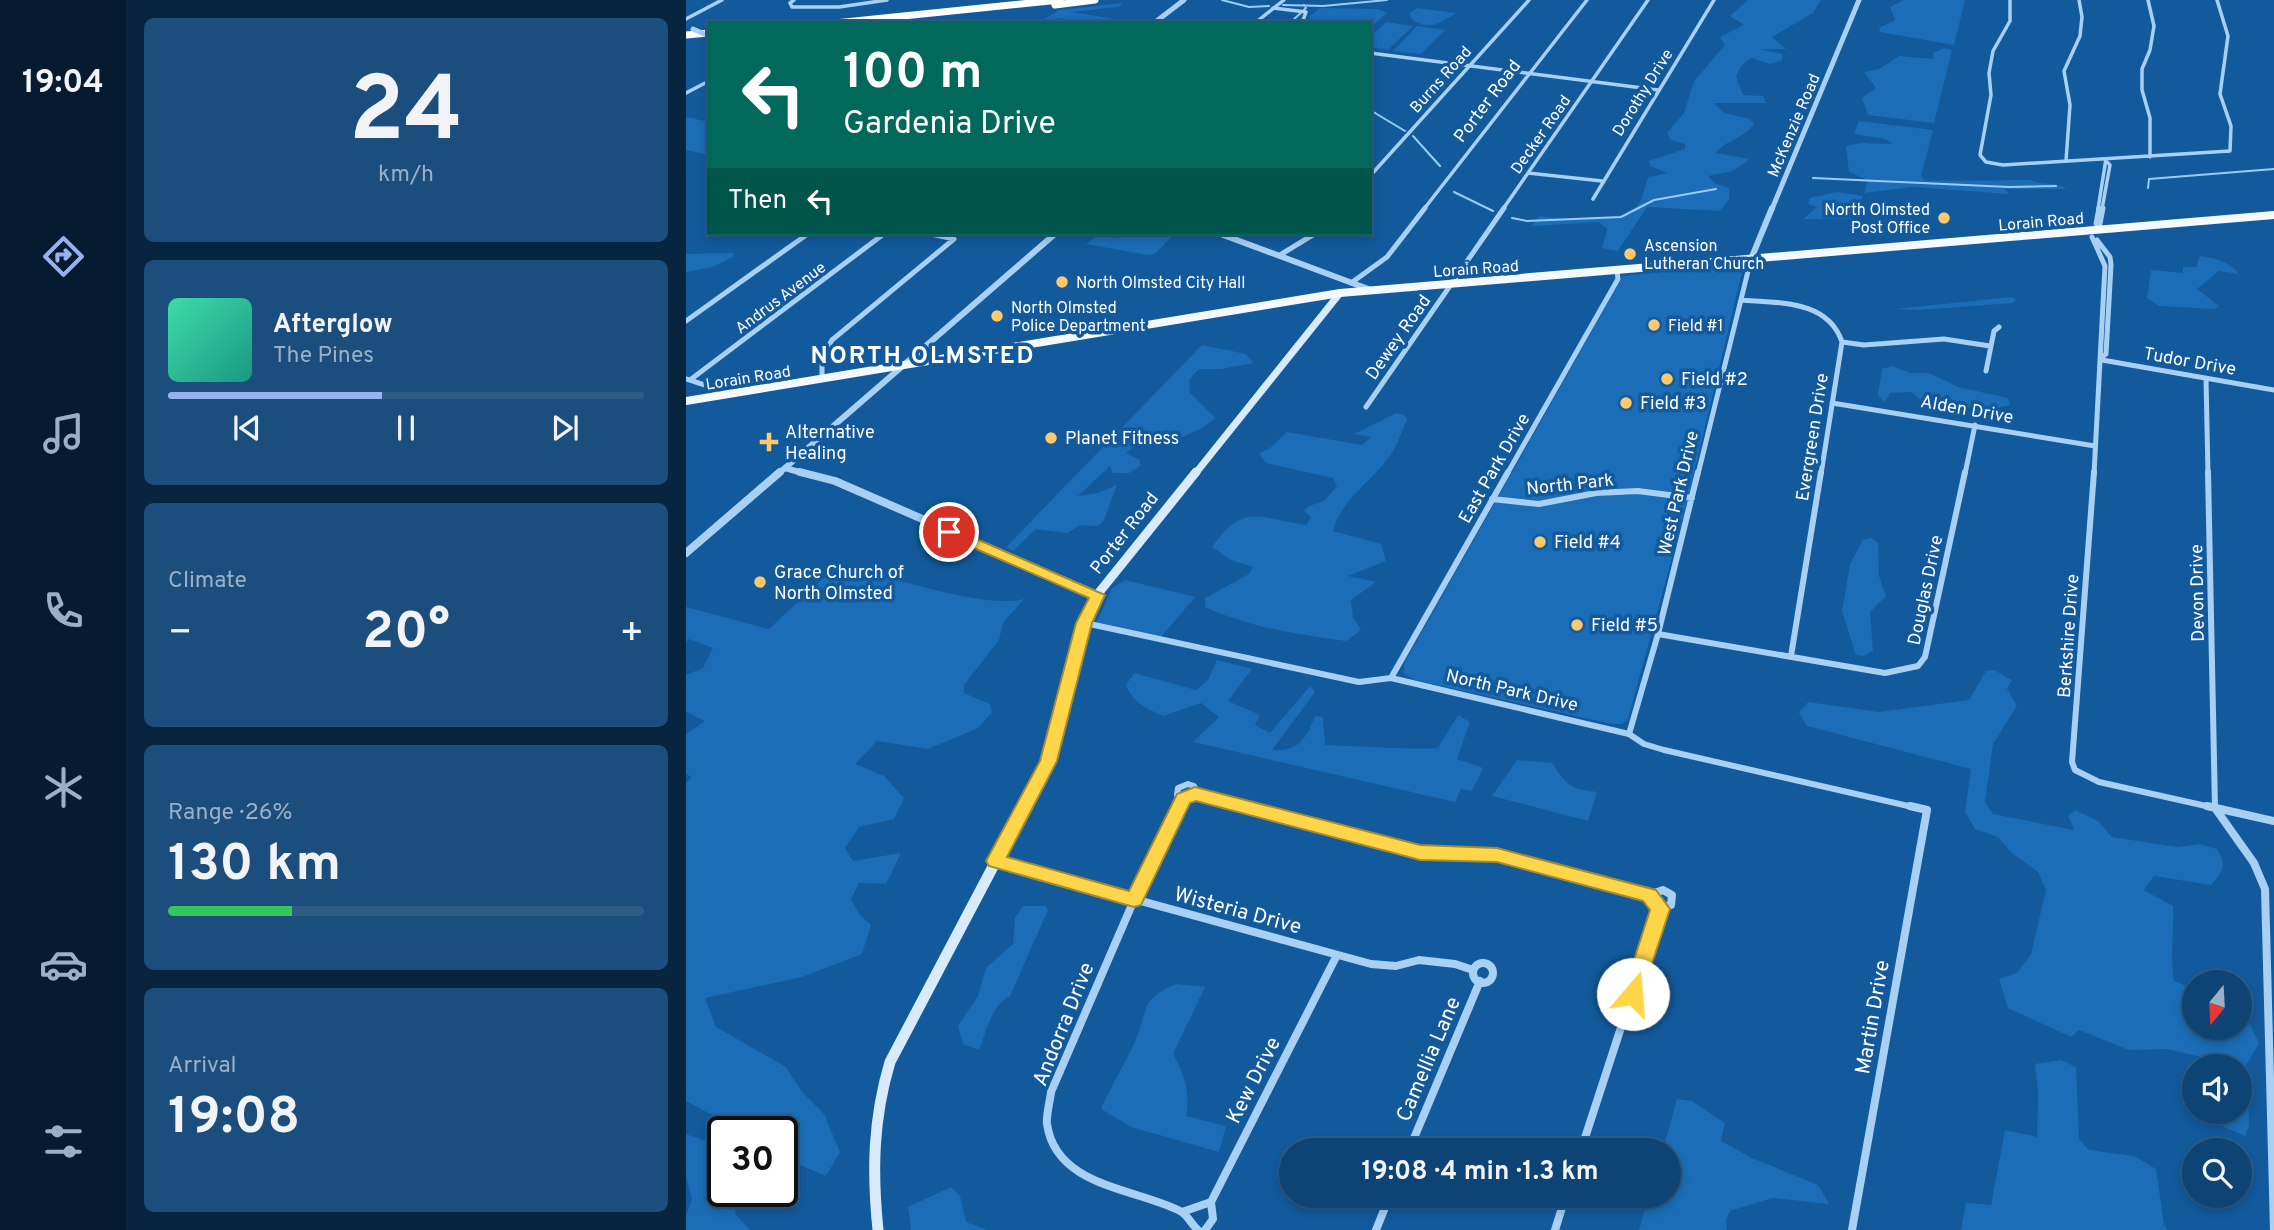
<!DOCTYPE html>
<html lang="en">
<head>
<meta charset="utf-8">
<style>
	:root { --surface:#0e4475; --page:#1c4e7d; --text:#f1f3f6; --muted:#9bb0c5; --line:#2e5c87; --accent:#95b2f1 }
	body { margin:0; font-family:Overpass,sans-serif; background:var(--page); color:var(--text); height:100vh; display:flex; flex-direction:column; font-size:26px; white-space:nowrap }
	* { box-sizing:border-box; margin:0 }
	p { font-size:23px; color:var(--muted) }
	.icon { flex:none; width:38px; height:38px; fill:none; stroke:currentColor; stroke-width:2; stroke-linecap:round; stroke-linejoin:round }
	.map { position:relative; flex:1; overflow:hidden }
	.sheet { display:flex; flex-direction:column; gap:18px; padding:18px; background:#082540; width:560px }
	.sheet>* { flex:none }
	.hud { position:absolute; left:21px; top:21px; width:665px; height:214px; border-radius:0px; box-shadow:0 4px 10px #0003,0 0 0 2px var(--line); background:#00695c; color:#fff; overflow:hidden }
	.needle { width:46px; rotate:198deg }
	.controls { position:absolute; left:1496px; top:970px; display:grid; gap:14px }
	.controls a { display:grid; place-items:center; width:70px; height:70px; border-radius:50%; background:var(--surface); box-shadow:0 4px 10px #0003,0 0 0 2px var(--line); font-size:35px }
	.speed { position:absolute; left:21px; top:1116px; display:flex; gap:14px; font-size:35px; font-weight:700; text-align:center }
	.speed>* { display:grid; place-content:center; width:91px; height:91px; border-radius:50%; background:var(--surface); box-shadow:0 4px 10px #0003,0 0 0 2px var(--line); line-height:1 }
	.speed .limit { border:4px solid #111; border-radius:10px; background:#fff; color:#111 }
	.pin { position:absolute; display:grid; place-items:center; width:60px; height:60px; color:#fff; margin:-30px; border:4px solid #fff; border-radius:50%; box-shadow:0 2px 7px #0007 }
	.me { position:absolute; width:77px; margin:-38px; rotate:18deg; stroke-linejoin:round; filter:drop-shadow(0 0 5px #0008) }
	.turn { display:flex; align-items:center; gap:24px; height:147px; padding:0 21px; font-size:32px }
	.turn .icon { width:91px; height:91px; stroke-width:2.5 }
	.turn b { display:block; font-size:49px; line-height:60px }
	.then { display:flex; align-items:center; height:66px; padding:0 21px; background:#0003; gap:14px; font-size:26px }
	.big { font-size:52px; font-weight:700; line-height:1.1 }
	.sheet .widget { flex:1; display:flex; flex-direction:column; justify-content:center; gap:10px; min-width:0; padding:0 24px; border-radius:10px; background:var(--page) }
	.sheet .dial { align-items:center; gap:0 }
	.dial b { font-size:91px; line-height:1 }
	.song { display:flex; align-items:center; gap:21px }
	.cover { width:84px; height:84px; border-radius:10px; background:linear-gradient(135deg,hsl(160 70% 55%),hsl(170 70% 35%)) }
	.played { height:7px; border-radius:4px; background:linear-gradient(90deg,var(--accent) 45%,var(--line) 45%) }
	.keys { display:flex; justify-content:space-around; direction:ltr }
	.heat { display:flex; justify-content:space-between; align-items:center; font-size:38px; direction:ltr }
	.charge { height:10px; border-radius:5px; background:linear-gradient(90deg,#34c759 26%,var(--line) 0) }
	.trip { position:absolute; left:593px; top:1138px; width:402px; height:70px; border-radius:35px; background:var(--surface); box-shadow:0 4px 10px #0003,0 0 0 2px var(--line); font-weight:700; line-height:70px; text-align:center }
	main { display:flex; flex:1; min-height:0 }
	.dock { display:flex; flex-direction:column; width:126px; justify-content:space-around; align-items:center; background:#061b2f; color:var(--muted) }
	.dock .icon { width:49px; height:49px }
	.dock .active { color:var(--accent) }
	.dock b { font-size:32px; color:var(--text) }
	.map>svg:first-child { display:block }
	.green { fill:#1a6db6 }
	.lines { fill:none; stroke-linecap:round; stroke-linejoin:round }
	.stream { stroke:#99ccf7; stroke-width:2 }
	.minor-far3 { stroke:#a7d0f4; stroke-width:3.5 }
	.minor-far2 { stroke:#a7d0f4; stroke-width:5 }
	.minor-far1 { stroke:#a7d0f4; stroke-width:6 }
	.minor { stroke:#a7d0f4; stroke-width:8 }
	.tertiary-far2 { stroke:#a7d0f4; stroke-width:5 }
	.tertiary-far1 { stroke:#a7d0f4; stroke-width:6 }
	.tertiary { stroke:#a7d0f4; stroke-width:8 }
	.secondary-far2 { stroke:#d7ebfd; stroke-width:7 }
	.secondary-far1 { stroke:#d7ebfd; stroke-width:9 }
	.secondary { stroke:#d7ebfd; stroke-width:11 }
	.primary { stroke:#f4f9ff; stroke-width:8 }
	.motorway { stroke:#fff; stroke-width:7 }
	.tertiary-bridge { stroke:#a7d0f4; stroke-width:5 }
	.route { fill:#ffd54a; stroke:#a68a30; stroke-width:2 }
	.poi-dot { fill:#ffc86a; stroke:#125a9c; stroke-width:2.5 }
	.labels { text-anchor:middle; stroke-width:7; stroke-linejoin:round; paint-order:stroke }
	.far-street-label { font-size:16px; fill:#fff; stroke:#125a9c }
	.far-poi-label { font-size:16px; fill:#fff; stroke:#125a9c; text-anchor:start }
	.street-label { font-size:18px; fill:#fff; stroke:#125a9c }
	.poi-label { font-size:18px; fill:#fff; stroke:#125a9c; text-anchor:start }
	.near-street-label { font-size:21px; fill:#fff; stroke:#125a9c }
	.district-label { font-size:24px; font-weight:bold; letter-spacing:2px; fill:#fff; stroke:#125a9c }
</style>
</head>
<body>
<main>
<nav class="dock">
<b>19:04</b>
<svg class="icon active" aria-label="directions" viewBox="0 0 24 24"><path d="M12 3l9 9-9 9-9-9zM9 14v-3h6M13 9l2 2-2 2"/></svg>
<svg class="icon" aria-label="music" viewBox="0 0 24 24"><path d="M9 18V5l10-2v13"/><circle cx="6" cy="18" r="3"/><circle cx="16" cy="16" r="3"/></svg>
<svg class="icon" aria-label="phone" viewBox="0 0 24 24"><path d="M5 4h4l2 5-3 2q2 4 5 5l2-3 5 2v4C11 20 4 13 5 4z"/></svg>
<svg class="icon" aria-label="climate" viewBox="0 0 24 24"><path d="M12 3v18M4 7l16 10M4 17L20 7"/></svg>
<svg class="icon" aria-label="car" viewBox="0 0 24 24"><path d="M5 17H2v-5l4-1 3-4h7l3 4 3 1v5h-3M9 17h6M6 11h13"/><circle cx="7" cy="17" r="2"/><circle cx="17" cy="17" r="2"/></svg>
<svg class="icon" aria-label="filters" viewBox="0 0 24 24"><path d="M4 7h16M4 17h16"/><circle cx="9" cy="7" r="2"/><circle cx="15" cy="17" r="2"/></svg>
</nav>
<section class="sheet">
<div class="widget dial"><b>24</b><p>km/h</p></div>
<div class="widget">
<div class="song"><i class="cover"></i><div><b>Afterglow</b><p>The Pines</p></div></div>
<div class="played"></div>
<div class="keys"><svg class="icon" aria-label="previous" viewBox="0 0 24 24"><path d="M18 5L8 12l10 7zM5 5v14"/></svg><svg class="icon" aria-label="pause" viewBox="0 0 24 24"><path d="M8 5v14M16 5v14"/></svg><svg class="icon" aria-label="next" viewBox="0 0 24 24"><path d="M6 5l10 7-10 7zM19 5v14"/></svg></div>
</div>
<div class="widget"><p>Climate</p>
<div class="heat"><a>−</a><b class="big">20°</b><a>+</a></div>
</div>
<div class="widget"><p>Range · 26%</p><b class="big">130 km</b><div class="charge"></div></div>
<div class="widget"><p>Arrival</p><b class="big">19:08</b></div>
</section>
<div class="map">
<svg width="1588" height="1230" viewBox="0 0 1588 1230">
	<rect width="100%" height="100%" fill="#125a9c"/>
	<path class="green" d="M1062,0h73l-8,13 -41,24 14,12h-27l24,5 -1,6 -12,4 -19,-6 -9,7 -6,11 7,19 20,1 3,7h-52l10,10 26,6 4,5c-12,16 -29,16 -38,29l34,6 -17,12 -25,5 6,7 15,5v11l-9,12 -73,-4 -29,44 -16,-3 5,-19 -8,-7 -67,4 7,-10c25,3 87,10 101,-14 3,-6 5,-18 9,-25l18,-4 -17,-7 -1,-5 36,-12v-5l-14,-4 -4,-7 17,-20 10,-32 31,-36 -5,-8 24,-12 -14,-9z
		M1218,0h61l-11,45 -74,-13 -1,-4 16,-8 -5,-13z
		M437,3l-5,4 -47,5 44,7c-19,9 -37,1 -57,-1l-7,5h-13l21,-13z
		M634,8l58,1 9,4 -17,15v-5h-60v-7z
		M731,8l40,5c-17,9 -26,19 -46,6l-1,-6z
		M700,22l27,4 -25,24 -18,-3v-10z
		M731,26l28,4 -24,24 -28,-3z
		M1259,48l7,2 -18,73 -66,-8 -6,-17 14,-10 -12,-16 15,-3 20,-13 34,3v-6z
		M0,117l23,5v33l-23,-5z
		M1173,121l74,9 -12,46 4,5 106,-1c11,7 24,0 35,9h-62l5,5 -96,-7 -49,6 4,-13 -19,-8 -3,-26 15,-3 32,1 -8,-5 -31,-5z
		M1150,192l27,4 -8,23h-52l14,-12 -9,-3 2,-6z
		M438,233h51l-20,21 -8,1 -61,-11 13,-10 19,4z
		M46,253l2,3 -21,11 -27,5v-18z
		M1514,256c16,2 29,6 39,18l-20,-3 -22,18 22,17 -5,3 -55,-3 -12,-8 4,-28 32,3v-6h13z
		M1058,264l-60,250 -56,205 -6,5h-10l-197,-44 -12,-7 2,-11 218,-386z
		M1325,297l5,2 -3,4 -94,7 -24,-1z
		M516,345l44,9 7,9 -31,6h-23l-10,11 1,13 25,25 -9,8 -40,19 -21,-6 -19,14 14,7v6l-11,7h-16l-3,-7 -32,30 20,-3 19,-8 -13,35 -6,6 -18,-1 -13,8 -31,-4 -23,22 -7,-4z
		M1206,366l18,7h19l29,14 50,11 2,7c-21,6 -85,7 -98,-13l-22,1 -5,9 -7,-7 4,-26z
		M710,413l8,2 3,5c-6,13 -11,29 -20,40 -20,25 -45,39 -54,71l48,13 5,17 -38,15 28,6 -25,18 2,17 8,13 -15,11c-46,-6 -98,-14 -141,-34v-9l44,-24 4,-7 -22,-7 -19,-13c31,-45 48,-29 94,-22l5,-8 -7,-6 5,-5 15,-5 13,-15 -4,-8 -67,-15 -7,-10 10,-4 18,-17 75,13 9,-8 -17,-3z
		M1185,538l7,5 1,33 7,20 -16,16 3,39 -9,5 -8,-1 -14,-44 8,-47 13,-24z
		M171,569c41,10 128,40 167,30l-21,24 -4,17 -35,45v8l26,11 2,8 -14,16 -50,21 -51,-8 -22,23 29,12 20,22 -10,21 -35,8 -14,21 8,13 48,-8 -15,31 -27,-1 -8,16 9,16 11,10 -9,29 -60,23 -97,21 11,29 70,40 16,25 22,22 16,38 -14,24 -37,-16 -7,1v-29h-38l-58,-31v-318l6,-6 -6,-3v-40l19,-13 -19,-9v-37l17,-7 10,-20 -24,-9 -3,3v-35l83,22 63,-59z
		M439,580l70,17 -34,40 -65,-14 16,-35z
		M531,660l35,9 -24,32 32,14 -5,10 15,8 40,-47 5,6 -43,58c26,2 34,-11 43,-34l8,1 2,28c38,1 75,5 113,3l20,-33 12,7 -13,37 26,9 -11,23 -11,-2 -6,13 -262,-60 26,-25 -18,-14 -38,13c-17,-8 -30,-13 -37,-31l8,-12 62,17 12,-10z
		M1308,670l18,10 -5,9 10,17 -24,38 -8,58 8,12 81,16 -6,-14 7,-6 23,11 14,16 65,10 23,-3 17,5c10,17 6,22 -6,36l-57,-9 -10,14 29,16c1,25 -3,50 1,75l20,8v38h46l2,-18 17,34 -14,24 -79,-18 -37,1 -50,-20 -8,7 -63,-29 -9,-29 18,-6 14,-19 15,-64 -8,-18 -25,-18 -15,-17 -23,-8 -10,-17 6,-43 -164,-43 -8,-13 9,-11 71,10 90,-12 17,-29z
		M831,760l35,3c15,22 16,25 45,29l-9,29 -96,-25z
		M337,906h22l3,4 -38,86c-19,9 -23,35 -31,54l-16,-6 -5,-18 20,-30 8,-28 27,-24 2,-26z
		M490,984l29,3 -32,67c11,20 18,39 13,62l40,10 -7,26 -88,-25 -30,-18c10,-24 25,-46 35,-70 13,-30 3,-39 40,-55z
		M1375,1060l15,7 3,72 10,11 45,6 22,13 8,55 4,6h-207l5,-27 25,2 14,-75 32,7 1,-45 -3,-28z
		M1554,1079l8,6 1,41 -4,10 -21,-9 -12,-16h28z
		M991,1099l15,2 33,22 -4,18 31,17 66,27 11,19 -56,-6 -43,13 -4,9 1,10h-88l10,-35h21v-45h-7z
		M0,1134l37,13v45h15l-3,22 15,16h-64v-14l6,-17 -6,-22z
		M265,1187l9,9 6,26 21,8h-76l-3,-23z"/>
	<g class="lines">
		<path class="stream" d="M536,0l27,7 20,-1
			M597,5l40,1 64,-6
			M604,23l16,-15 -2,-3
			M684,110l35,21
			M727,136l27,30
			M1127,178l196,9 47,-1
			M1462,188l1,-9 125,-10
			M768,192l39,19
			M826,218l15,3 94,-4 33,-17 62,-11"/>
		<path class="minor-far3" d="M108,0l-4,3 2,4h47l48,-7
			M1324,0v21l-17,30 -4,22 2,22 -11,60 6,7 17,3 227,-14 1,-25 -11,-32 8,-58 -11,-36
			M1462,0l6,26 -4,24 -8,19v21l8,28v39
			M587,8l33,4 -4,11
			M0,19l36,-19
			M569,23l29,-23
			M684,53l288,37
			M0,93l23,-12
			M1380,161l4,-56 -6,-34 16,-35 2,-19 -3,-17
			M842,173l74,8
			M684,176l159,-176
			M907,199l121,-199
			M738,209l163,-209
			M817,209l145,-209
			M1412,209l8,-50
			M1416,209l8,-44 -4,-4"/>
		<path class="minor-far2" d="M1413,208l-3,16 4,3
			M1413,229l4,-21
			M1406,237l13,29 -11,208
			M1411,240l13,17 1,8 -5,89 -4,3
			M594,255l36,-22
			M665,283l36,-26 38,-49
			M1055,300c38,3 87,0 101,42l-21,132
			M0,321l123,-88
			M1156,342l22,3 80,-6 46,7
			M1416,360l172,30
			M1300,371l8,-40 5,-4
			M1520,378l2,96
			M0,379l25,8 6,9
			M136,379v-22l10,-17 122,-101 -27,-6
			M4,380l195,-147
			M1146,403l263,43
			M680,407l138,-199
			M821,474l111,-195 -1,-8
			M1012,474l53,-215
			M1279,474l10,-49"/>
		<path class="minor-far1" d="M1408,472l-22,290 3,8 24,12 116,26
			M1522,472l7,336
			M806,499l47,5 57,-11 42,-2 54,7
			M399,623l274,59 32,-4 238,56 15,10 20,6 253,58
			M972,634l227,39 33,-7 7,-9 40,-185
			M1105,656l30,-184
			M705,678l117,-206
			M943,734l29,-100 40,-162
			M494,808l4,-9 -7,-4 1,-7 10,-4 6,2 4,9 50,13"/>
		<path class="minor" d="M495,806l-47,94 -83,192c-1,10 -5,22 -4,32 9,63 88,64 133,87 8,4 11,13 18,19
			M555,806l179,46 68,2 161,41 14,-5 9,5 -1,10 -11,3 -79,242
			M1521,806l67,15
			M1529,808l39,55 11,26 9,341
			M309,861l376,103 25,2 23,-6 36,4 18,6
			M787 973a10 10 0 1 1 20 0a10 10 0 1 1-20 0Z
			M723,1150l71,-169
			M496,1212l29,-10
			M519,1230l8,-11 -2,-17 126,-247
			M690,1230l14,-35
			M869,1230l11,-35
			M1166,1230l75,-420 -17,-4"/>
		<path class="tertiary-far2" d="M468,23l30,-23
			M1086,209l87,-209"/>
		<path class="tertiary-far1" d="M532,233l153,57
			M1065,259l21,-51
			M99,468l21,6
			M92,474l278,-241"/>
		<path class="tertiary" d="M114,472l35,9 262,114
			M0,553l94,-81"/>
		<path class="secondary-far2" d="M509,474l145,-181"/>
		<path class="secondary-far1" d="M338,808l25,-47 36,-138 12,-28 99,-123"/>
		<path class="secondary" d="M192,1230c-6,-59 -5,-111 12,-168l135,-256"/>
		<path class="primary" d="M0,401l654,-108 934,-78"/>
		<path class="motorway" d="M369,5l40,-5
			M149,23l225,-23
			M0,35l23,-2"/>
		<path class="tertiary-bridge" d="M7,29l16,7"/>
	</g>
	<path class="route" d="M263,527l156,68 -13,28 -35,138 -50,96 122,34 48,-97 18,-7 225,58 77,3 159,42 14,19 -30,91 -7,2 -7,-2 -3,-6 27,-84 -7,-9 -146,-39 -77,-2 -224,-59 -6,2 -49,102 -7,2 -145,-41 -3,-5 54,-100 36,-138 13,-25 -145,-63v-6z"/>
	<g class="poi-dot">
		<circle cx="1258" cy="218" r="7"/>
		<circle cx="944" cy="254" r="7"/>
		<circle cx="376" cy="282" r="7"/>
		<circle cx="311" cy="316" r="7"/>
		<circle cx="968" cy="325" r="7"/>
		<circle cx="981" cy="379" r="7"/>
		<circle cx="940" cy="403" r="7"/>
		<circle cx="365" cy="438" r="7"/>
		<path d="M79.5 431.5h7v7h7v7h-7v7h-7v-7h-7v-7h7z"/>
		<circle cx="854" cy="542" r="7"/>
		<circle cx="74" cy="582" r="7"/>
		<circle cx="891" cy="625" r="7"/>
	</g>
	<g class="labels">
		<g class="far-street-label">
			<text transform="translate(754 79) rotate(-48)" y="6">Burns Road</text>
			<text transform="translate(956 92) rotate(-58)" y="6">Dorothy Drive</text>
			<text transform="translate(1107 125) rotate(-67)" y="6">McKenzie Road</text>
			<text transform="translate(854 134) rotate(-55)" y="6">Decker Road</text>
			<text transform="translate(1355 221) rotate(-5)" y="6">Lorain Road</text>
			<text transform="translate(790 268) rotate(-4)" y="6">Lorain Road</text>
			<text transform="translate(94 297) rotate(-37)" y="6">Andrus Avenue</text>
			<text transform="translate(62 377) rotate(-9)" y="6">Lorain Road</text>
		</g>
		<g class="far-poi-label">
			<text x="1244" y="215" text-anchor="end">North Olmsted<tspan x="1244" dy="18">Post Office</tspan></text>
			<text x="958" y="251">Ascension<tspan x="958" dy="18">Lutheran Church</tspan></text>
			<text x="390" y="288">North Olmsted City Hall</text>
			<text x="325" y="313">North Olmsted<tspan x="325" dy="18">Police Department</tspan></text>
			<text x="982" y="331">Field #1</text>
		</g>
		<g class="street-label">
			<text transform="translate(801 101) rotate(-53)" y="6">Porter Road</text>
			<text transform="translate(712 337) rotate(-55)" y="6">Dewey Road</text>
			<text transform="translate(1504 361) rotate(10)" y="6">Tudor Drive</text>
			<text transform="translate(1281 409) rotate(10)" y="6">Alden Drive</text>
			<text transform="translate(1126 437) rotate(-81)" y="6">Evergreen Drive</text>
			<text transform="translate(808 468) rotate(-60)" y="6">East Park Drive</text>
			<text transform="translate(884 484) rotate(-6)" y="6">North Park</text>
			<text transform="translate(992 493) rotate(-77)" y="6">West Park Drive</text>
			<text transform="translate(438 533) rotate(-52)" y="6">Porter Road</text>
			<text transform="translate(1239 590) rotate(-78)" y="6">Douglas Drive</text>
			<text transform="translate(1511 593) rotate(-91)" y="6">Devon Drive</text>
			<text transform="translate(1382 636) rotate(-86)" y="6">Berkshire Drive</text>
			<text transform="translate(826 690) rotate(13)" y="6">North Park Drive</text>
		</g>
		<g class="poi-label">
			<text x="995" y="385">Field #2</text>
			<text x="954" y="409">Field #3</text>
			<text x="99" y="438">Alternative<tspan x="99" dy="21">Healing</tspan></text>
			<text x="379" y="444">Planet Fitness</text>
			<text x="868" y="548">Field #4</text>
			<text x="88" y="578">Grace Church of<tspan x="88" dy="21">North Olmsted</tspan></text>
			<text x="905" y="631">Field #5</text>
		</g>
		<g class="near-street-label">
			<text transform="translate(552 910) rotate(15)" y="7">Wisteria Drive</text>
			<text transform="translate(1186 1017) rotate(-80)" y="7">Martin Drive</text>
			<text transform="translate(377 1024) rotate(-68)" y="7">Andorra Drive</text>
			<text transform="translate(742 1059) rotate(-67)" y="7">Camellia Lane</text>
			<text transform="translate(567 1080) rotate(-63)" y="7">Kew Drive</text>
		</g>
		<g class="district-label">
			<text x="237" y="363">NORTH OLMSTED</text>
		</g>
	</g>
</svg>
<div class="controls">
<a><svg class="needle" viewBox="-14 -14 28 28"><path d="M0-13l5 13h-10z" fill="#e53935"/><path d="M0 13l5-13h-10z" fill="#9bb0c5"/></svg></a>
<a><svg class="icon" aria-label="sound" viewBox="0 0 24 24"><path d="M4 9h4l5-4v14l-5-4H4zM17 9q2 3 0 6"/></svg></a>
<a><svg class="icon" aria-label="search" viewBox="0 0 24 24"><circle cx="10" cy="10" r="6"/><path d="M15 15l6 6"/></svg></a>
</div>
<div class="speed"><div class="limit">30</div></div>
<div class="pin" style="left:263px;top:532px;background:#d93025"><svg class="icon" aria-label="arrive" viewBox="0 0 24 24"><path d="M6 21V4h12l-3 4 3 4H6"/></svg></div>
<svg class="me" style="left:947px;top:994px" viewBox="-20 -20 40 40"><circle r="19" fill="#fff"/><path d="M0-13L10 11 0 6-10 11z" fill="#ffd54a"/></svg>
<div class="trip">19:08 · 4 min · 1.3 km</div>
<div class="hud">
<div class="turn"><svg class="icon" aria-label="left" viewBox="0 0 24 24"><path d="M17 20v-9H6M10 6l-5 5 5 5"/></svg><div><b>100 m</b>Gardenia Drive</div></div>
<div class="then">Then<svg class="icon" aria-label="left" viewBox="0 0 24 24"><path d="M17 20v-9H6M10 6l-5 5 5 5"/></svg></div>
</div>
</div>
</main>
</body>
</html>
